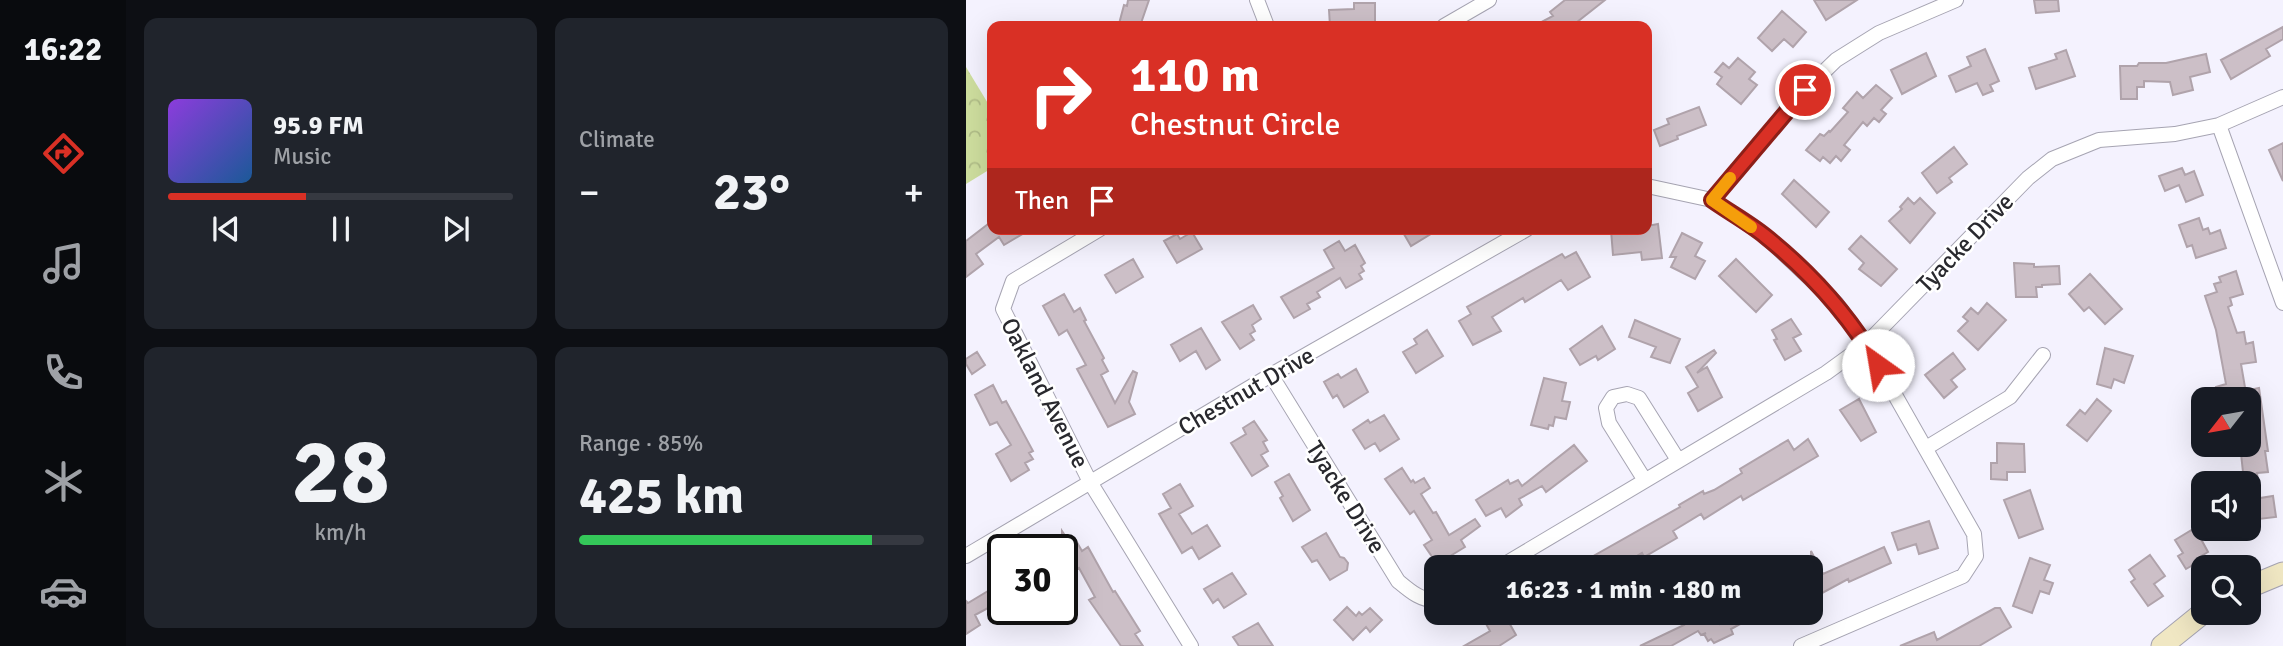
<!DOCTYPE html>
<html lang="en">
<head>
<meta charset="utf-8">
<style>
	:root { --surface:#171b24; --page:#20242c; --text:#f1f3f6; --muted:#9ea1a6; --line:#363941; --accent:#d93025 }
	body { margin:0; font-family:Signika,sans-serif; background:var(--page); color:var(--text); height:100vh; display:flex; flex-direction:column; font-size:26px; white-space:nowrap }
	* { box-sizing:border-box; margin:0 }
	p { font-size:23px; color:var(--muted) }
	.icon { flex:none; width:38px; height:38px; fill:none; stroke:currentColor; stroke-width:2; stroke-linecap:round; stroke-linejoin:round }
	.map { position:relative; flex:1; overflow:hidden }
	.details { display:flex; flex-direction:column; gap:18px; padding:18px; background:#0d0f14; width:840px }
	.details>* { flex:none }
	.banner { position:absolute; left:21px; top:21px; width:665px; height:214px; border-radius:14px; box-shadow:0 7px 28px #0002; background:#d93025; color:#fff; overflow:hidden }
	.needle { width:46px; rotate:239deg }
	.fabs { position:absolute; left:1225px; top:387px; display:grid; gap:14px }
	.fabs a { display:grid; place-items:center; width:70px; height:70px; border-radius:14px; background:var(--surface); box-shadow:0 7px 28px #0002; font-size:35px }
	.speed { position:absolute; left:21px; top:534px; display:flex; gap:14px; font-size:35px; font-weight:700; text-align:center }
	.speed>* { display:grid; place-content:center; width:91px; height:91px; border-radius:50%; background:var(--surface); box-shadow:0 7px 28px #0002; line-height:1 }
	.speed .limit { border:4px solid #111; border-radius:10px; background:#fff; color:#111 }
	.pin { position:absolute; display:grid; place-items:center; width:60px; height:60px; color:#fff; margin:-30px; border:4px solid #fff; border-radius:50%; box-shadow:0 2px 7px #0007 }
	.me { position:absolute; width:77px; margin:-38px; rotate:328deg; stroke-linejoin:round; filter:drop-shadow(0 0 5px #0008) }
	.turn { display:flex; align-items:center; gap:24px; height:147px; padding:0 28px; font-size:32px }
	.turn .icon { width:91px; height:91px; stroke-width:2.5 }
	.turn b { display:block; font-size:49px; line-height:60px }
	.then { display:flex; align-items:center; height:66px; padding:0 28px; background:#0003; gap:14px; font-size:26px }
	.big { font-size:52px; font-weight:800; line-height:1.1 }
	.details .widget { flex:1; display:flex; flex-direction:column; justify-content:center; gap:10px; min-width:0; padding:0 24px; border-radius:14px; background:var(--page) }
	.details .dial { align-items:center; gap:0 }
	.dial b { font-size:91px; line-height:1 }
	.song { display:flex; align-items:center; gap:21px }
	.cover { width:84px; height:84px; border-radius:10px; background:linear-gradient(135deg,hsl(270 70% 55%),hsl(210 70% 35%)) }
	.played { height:7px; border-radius:4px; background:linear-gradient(90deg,var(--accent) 40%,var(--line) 40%) }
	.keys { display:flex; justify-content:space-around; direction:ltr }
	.heat { display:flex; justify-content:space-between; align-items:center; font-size:38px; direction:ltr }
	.charge { height:10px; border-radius:5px; background:linear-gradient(90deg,#34c759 85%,var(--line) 0) }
	.details .tiles { flex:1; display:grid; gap:18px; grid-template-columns:repeat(2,1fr) }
	.trip { position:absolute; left:458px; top:555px; width:399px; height:70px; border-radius:14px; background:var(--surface); box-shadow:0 7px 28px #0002; font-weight:800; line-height:70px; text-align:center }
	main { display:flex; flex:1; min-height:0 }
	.tabs { display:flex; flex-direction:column; width:126px; justify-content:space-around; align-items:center; background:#090b0e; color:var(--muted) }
	.tabs .icon { width:49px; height:49px }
	.tabs .on { color:var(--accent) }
	.tabs b { font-size:32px; color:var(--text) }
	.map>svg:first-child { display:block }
	.forest { fill:url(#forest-crowns) }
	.building { fill:#ccbfc7; stroke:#b0a3ab; stroke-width:2 }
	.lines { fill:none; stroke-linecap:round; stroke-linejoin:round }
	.street-casing { stroke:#a6a4b2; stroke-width:16 }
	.secondary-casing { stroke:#a6a4b2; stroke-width:23 }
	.street { stroke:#fff; stroke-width:14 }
	.secondary { stroke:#f0e7c3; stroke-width:21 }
	.route-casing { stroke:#8d1f18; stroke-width:18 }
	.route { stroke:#d93025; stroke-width:12 }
	.slow { stroke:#f59e0b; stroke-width:12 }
	.labels { text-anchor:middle; stroke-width:5; stroke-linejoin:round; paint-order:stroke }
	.street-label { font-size:24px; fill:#29292e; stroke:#fff }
</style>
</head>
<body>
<main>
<nav class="tabs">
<b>16:22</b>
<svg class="icon on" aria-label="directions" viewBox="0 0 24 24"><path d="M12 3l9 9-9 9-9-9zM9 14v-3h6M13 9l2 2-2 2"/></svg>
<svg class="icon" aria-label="music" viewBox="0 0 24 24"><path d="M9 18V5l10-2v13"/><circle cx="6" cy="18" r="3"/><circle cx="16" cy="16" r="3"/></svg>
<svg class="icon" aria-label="phone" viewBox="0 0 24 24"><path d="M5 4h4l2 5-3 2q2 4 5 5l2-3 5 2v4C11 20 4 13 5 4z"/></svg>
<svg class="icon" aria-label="climate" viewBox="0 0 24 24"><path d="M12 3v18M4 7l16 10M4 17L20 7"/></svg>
<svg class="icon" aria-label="car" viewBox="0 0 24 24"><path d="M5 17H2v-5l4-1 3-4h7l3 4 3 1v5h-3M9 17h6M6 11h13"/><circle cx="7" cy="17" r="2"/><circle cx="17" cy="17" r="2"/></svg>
</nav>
<section class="details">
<div class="tiles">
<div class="widget">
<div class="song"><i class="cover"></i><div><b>95.9 FM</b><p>Music</p></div></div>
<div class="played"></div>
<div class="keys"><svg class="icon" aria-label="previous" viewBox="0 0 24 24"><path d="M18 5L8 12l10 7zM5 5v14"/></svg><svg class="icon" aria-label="pause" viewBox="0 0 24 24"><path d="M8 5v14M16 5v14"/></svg><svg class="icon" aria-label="next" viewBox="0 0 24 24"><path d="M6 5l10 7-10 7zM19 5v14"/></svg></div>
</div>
<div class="widget"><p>Climate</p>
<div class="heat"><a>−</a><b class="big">23°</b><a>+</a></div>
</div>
<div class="widget dial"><b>28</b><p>km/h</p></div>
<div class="widget"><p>Range · 85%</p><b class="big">425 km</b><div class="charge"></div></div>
</div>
</section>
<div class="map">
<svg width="1317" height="646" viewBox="0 0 1317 646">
	<defs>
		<pattern id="forest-crowns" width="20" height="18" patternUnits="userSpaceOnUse" patternTransform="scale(1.75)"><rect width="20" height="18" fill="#cede9e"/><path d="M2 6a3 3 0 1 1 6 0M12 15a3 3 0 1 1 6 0" fill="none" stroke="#b1be88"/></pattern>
	</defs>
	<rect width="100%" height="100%" fill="#f4f2fe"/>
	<path class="forest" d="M0,67l26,43v58l-26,16z"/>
	<path class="building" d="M162,0h21l-9,26h-20l-1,-2 5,-19 3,1z
		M599,0h40l-33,26h-38l19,-10 -3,-4z
		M848,0h43l-31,20z
		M1068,0h24l1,11 -23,2z
		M388,3h21v23h-45l-1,-16 25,-1z
		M816,11l24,21 -13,15 -9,-8 -12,12 -14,-13z
		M1317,27v12l-17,10 4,7 -39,23 -10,-19z
		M1019,49l14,32 -9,4 3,6 -10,4 -6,-12 -21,9 -7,-16 22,-10 -4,-9z
		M1100,50l9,26 -39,13 -7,-21 28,-9 -2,-5z
		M960,53l10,23 -34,18 -11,-24z
		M1240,54l4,18 -20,5 3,13 -20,5 -3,-13 -26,-1v6h-7v12h-16l-1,-33h17l2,-3h27z
		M772,58l17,14 -6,7 8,6 -16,19 -24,-20 5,-7 -7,-5 8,-9 6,5z
		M910,85l16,13 -11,12 5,4 -7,8 -5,-4 -7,8 -4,-4 -19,23 6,5 -9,11 -5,-5 -6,7 -7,-6 -3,4 -14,-11 14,-16 4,2 5,-5 1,1 18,-20 -5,-4 14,-16 6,6z
		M733,107l7,18 -29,11 1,3 -18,7 -6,-16 15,-6 -2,-5z
		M1317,143v38l-14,-31z
		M988,147l13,17 -18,14 3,4 -15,11 -15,-20z
		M1216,168l3,7 9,-4 9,24 -17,7 -7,-17 -14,6 -6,-15z
		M828,180l35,32 -13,15 -34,-33z
		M942,198l6,6 6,-6 15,15 -25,30 -21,-22 13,-12 -2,-2z
		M1233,218l4,12 5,-2 2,6 10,-4 6,18 -30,10 -4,-13 -5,2 -8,-22z
		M26,221v8h39l-27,16 -5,-8 -23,17 7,10 -17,13v-36z
		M692,224l4,34 -20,2 -1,-8 -28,3 -2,-25 36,-1v-3z
		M435,229h38l-28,17z
		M226,232l10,17 -25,14 -13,-22 13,-7 3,5z
		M716,233l20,10 -7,13 10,5 -10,18 -24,-12 5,-10h-6z
		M895,236l36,33 -16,17 -22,-17 5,-6 -15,-14z
		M373,241l6,10 10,-6 10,18 -4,3 3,5 -5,3 3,5 -16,9 -6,-10 -23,14 3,5 -13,7 3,5 -16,9 -13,-21 53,-29 -10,-18z
		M610,252l14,25 -22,13 -7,-10 -36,22 -2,-4 -31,19 9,14 -28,14 -14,-24 12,-7 -4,-7 95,-53 3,4z
		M167,259l10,18 -27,16 -11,-18z
		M770,259l36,36 -16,17 -37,-36z
		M1048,263l20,1v3l25,-1 1,18 -18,1v2h-6l1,10h-21z
		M1270,271l7,23 -13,4 2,7 -4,2 9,26 7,-1 2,12 7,-2 3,20 -15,2 6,35h-29l-2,-12 10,-3 -10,-54 -11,-34 12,-4 -3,-8 7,-2 -2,-5z
		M1124,274l32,35 -17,15 -16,-17 -5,4 -15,-17z
		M98,294l10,18 6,-4 6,12 -2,1 20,37 -2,2 6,11 -7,4 14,28 18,-32 4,2 -8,29 6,12 -27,13 -31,-58 9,-4 -19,-35 -8,5 -16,-29z
		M1021,303l19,17 -28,30 -20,-19 10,-10 -5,-4 8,-9 7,6z
		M287,305l8,14 -9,6 3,6 -5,3 4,6 -14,9 -18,-27z
		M825,319l10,15 -8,4 8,13 -16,9 -11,-20 3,-1 -5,-9z
		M669,320l45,19 -10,24 -19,-6 5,-10 -27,-10z
		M636,326l13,23 -17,11 -2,-4 -16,9 -10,-16z
		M235,328l19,32 -14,9 -10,-18 -16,10 -9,-16z
		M461,330l16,26 -27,17 -13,-21 14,-8 -3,-5z
		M1139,348l28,8 -9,27 -10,-4 -3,9 -14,-4z
		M748,350l2,3 -19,20 10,-6 15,30 -24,14 -10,-18 10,-6 -12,-20z
		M11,352l8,13 -13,9 -6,-10v-5z
		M987,353l12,16 -14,11 6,7 -13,11 -19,-23z
		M390,369l12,23 -24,15 -7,-12 -4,3 -9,-16 14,-8 3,4z
		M578,378l22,5 -4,18 8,1 -4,17 -11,-2 -2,9 -4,-1 -1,4 -17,-4z
		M27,385l9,18 4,-2 27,50 -4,2 4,6 -8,4 4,7 -18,11 -15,-27 15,-9 -14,-23 -7,3 -15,-30z
		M1293,388l9,63h-3l3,21 -11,1 3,25 13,-2 3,21 -17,2v-3l-10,1v-45h-6l-3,-28h9v-54z
		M893,399l17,33 -15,9 -21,-31z
		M1131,399l14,12 -24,30 -20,-16 13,-15 5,4z
		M418,415l15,24 -19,12 -5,-8 -10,6 -12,-19 15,-10 2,3z
		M288,421l13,19 -4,2 5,9 -7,4 7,11 -16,10 -21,-33 15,-9 -3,-6z
		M842,439l10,17 -75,44 -2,-4 -37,23 -3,-5 -28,17 4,7 -33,19 -2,-4 -24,14h-44l106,-60 -1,-2 24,-14 1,3 10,-4 28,-17 -2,-4 48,-29 6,10z
		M1031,443l27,1 1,28h-18v8l-16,-1v-16h6z
		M608,445l13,16 -41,31 -4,-6 -23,13 3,6 -16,12 -5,-9 -15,8 -10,-16 32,-20 2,4 8,-4 4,6z
		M436,468l9,14 2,-2 2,3 9,-5 6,10 -9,6 12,19 3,-1 13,23 26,-16 5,7 -19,14 4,7 -28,17 -13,-19 8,-5 -18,-29 -4,3 -25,-35z
		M323,474l21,36 -17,11 -13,-23 3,-2 -8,-14z
		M214,484l13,22 -14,8 13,20 15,-9 13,21 -21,13 -7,-12 -10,6 -23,-39 12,-6 -8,-14z
		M1064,490l13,39 -24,9 -15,-38z
		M963,521l9,27 -19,6 -3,-10 -18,6 -6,-17z
		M1229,528l13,24 -10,6 2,3 -14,8 -8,-13 5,-3 -8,-13z
		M96,531l8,12 5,-4 7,12 6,-4 25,45 2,-1 25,40 -5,3 8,12h-22l-32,-46 6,-3 -16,-29 -17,11v-29h-19l19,-13z
		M360,533l14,24 4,1 4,5 -1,7 -17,10 -13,-20 -5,2 -10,-15z
		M918,547l7,16 -42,19 -1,-3 -37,20v-48l12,23z
		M1184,555l15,21 -11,8 9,12 -15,10 -17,-24 4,-3 -6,-9z
		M1064,558l20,7 -6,15 9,3 -4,11 -9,-3 -8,22 -19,-7z
		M266,573l14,21 -22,14 -6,-9 -5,4 -9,-14z
		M37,582v18l-28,15 5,10 -14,9v-33l2,2z
		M381,607l9,9 3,-4 3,3 8,-7 12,12 -12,12 -4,-5 -13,13 -19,-20z
		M1029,608h5l11,19 -32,19h-79l34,-14 3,8z
		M531,612h6l13,23 -17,11h-35l26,-15 -6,-11z
		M748,612l6,12 15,-12h27l-31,17 2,5 -19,9 -3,-4 -3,2 -4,-7 2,-1 -5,2 -3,-4 -27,15h-31l44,-21 -3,-6 10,-6z
		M292,623l15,23h-34l-6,-9z"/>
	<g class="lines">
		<defs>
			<path id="street" d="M291,0l10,26
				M478,26l45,-26
				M1253,125l64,178
				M681,186l65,14 53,36 71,67 30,41 108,190 2,22 -13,20 -162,70
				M746,200l93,-110 31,-30 43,-27 77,-33
				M134,229l-87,52 -10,28 87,173 101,164
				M305,375l127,206c12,10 23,20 39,19
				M960,448l84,-51 33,-42
				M678,479l-35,-56 -3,-15 7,-11 14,-3 12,4 39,62
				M0,556l305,-181 256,-146
				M534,567l326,-194 40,-29 162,-166 24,-19 47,-19 76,-6 44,-9 64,-28"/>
			<path id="secondary" d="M1283,587l34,-14
				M1196,646l42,-34"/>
		</defs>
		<use href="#street" class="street-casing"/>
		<use href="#secondary" class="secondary-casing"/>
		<use href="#street" class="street"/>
		<use href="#secondary" class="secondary"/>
	</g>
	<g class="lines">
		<defs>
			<path id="route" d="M839,90l-93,110c17,12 37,23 53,36 45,36 84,79 113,129"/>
		</defs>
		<use href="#route" class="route-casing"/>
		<use href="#route" class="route"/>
		<path class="slow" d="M764,178l-18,22 39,27"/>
	</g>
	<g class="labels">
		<g class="street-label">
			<text transform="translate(999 243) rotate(-46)" y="8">Tyacke Drive</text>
			<text transform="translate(280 391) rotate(-30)" y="8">Chestnut Drive</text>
			<text transform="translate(79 393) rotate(63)" y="8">Oakland Avenue</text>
			<text transform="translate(380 497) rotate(58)" y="8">Tyacke Drive</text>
		</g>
	</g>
</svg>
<div class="fabs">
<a><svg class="needle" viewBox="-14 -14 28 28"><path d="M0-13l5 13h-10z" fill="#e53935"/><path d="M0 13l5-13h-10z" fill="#9ea1a6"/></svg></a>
<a><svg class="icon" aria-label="sound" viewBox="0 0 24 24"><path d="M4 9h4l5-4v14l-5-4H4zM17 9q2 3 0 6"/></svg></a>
<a><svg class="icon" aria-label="search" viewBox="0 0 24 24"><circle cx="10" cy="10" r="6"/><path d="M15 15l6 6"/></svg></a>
</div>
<div class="speed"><div class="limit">30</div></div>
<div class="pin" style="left:839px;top:90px;background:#d93025"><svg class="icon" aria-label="arrive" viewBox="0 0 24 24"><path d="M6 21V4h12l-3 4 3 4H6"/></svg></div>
<svg class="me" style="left:912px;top:365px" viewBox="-20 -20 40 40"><circle r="19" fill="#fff"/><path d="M0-13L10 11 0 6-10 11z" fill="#d93025"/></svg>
<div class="trip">16:23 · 1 min · 180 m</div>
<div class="banner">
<div class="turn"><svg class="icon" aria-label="right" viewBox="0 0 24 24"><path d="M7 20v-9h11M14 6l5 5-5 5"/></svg><div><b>110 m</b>Chestnut Circle</div></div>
<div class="then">Then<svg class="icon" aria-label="arrive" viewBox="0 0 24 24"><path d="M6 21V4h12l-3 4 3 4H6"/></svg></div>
</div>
</div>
</main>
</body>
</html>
